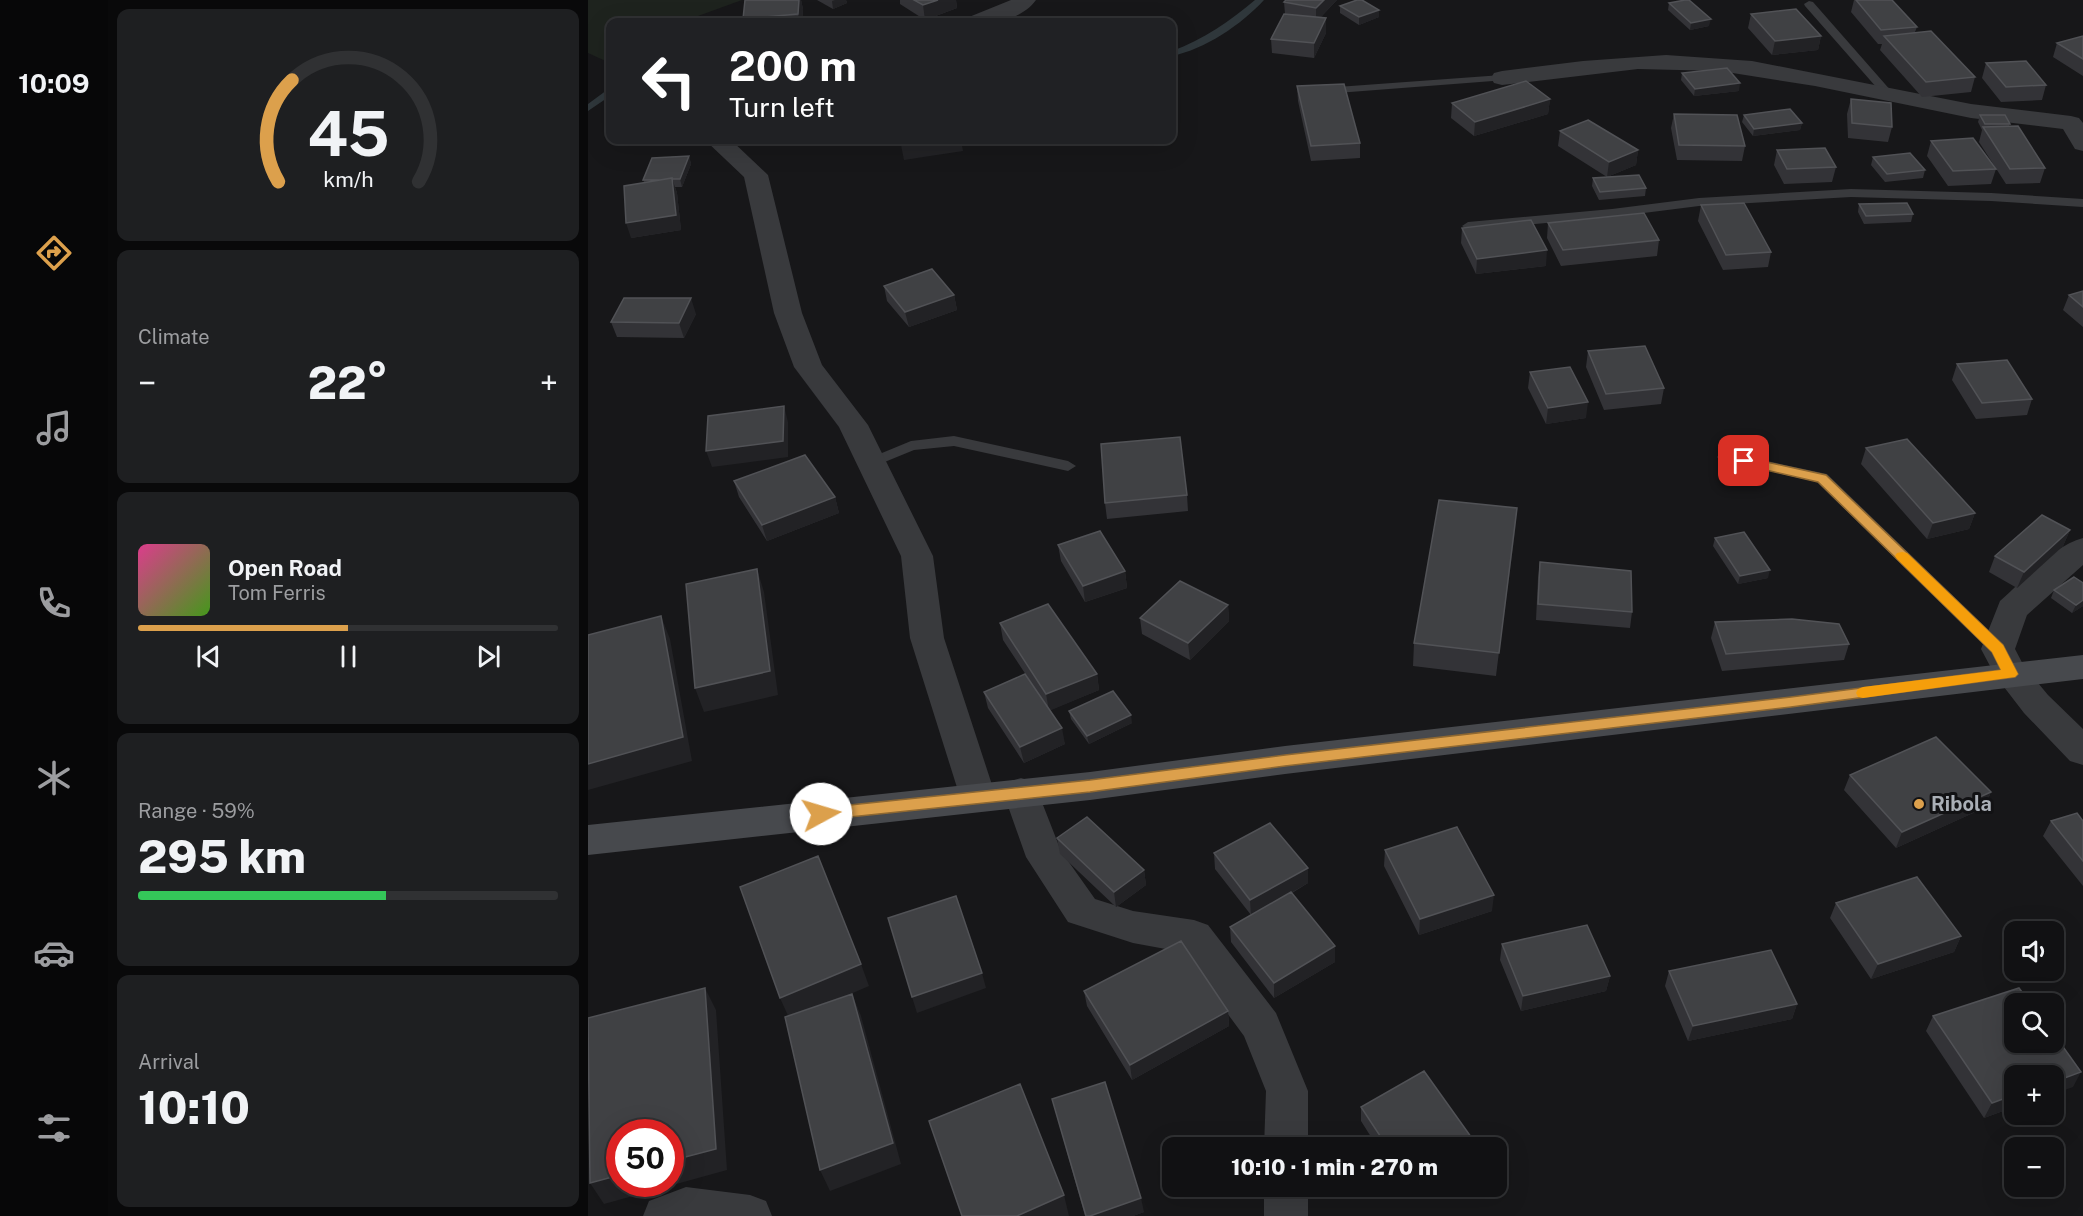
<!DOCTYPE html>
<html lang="en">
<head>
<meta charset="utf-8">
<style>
	:root { --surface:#111113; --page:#1e1f21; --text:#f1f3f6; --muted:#9c9da0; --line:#303133; --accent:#dca04c }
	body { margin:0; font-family:"Public Sans",sans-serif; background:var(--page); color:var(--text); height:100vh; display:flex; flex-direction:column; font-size:22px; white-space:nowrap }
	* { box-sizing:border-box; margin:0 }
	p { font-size:20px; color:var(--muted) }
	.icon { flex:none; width:33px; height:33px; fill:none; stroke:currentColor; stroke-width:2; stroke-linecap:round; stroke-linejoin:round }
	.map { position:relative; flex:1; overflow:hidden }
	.sheet { display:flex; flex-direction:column; gap:9px; padding:9px; background:#09090a; width:480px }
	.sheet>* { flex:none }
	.guide { position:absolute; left:18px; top:18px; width:570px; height:126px; border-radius:12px; box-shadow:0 6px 24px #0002,0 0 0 2px var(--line); background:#202124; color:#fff; overflow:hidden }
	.controls { position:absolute; left:1416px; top:921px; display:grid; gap:12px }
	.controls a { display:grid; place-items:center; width:60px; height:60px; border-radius:12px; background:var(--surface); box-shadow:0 6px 24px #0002,0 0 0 2px var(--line); font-size:30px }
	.speed { position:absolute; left:18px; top:1119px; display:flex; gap:12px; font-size:30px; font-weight:700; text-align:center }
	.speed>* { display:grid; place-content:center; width:78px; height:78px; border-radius:50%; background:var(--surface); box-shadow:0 6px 24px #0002,0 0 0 2px var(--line); line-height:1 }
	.speed .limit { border:9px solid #d22; background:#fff; color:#111 }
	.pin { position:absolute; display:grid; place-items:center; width:51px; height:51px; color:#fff; margin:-26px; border-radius:12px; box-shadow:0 3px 9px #0006 }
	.me { position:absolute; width:66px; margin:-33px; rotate:84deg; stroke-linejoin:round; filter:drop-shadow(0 0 4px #0008) }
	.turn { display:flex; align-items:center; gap:21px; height:126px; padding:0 24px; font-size:27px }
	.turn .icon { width:78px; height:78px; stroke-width:2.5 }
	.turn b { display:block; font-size:42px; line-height:51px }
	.big { font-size:45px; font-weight:800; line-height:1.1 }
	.sheet .widget { flex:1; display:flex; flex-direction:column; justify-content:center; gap:9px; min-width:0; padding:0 21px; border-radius:12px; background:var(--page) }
	.sheet .dial { align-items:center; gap:0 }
	.dial svg { height:156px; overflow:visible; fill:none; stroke:var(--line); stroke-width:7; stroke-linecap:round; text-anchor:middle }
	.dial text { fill:var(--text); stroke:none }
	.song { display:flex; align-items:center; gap:18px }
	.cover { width:72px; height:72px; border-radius:9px; background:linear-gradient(135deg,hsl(330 70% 55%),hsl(100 70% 35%)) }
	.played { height:6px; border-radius:3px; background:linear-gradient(90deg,var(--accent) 50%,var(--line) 50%) }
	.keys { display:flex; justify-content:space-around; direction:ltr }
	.heat { display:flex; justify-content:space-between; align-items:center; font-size:33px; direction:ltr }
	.charge { height:9px; border-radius:4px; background:linear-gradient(90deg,#34c759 59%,var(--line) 0) }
	.trip { position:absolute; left:574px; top:1137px; width:345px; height:60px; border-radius:12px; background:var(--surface); box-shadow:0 6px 24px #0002,0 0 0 2px var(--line); font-weight:800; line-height:60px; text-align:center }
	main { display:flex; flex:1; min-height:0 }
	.menu { display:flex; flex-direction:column; width:108px; justify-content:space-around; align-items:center; background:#070708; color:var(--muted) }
	.menu .icon { width:42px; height:42px }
	.menu .on { color:var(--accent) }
	.menu b { font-size:27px; color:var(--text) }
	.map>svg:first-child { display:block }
	.green { fill:#1e231e }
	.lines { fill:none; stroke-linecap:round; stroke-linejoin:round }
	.stream { fill:#2f373b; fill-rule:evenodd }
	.service { fill:#393a3d; fill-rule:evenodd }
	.minor { fill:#393a3d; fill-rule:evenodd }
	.tertiary { fill:#393a3d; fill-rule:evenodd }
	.secondary { fill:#47494d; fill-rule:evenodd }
	.wall { fill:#333337 }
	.shaded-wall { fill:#222225 }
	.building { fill:#404144; stroke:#515256; stroke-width:1.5 }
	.route { fill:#dca04c; stroke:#8f6831; stroke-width:1.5 }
	.slow { fill:#f59e0b }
	.poi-dot { fill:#dca04c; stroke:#121214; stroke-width:2 }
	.labels { text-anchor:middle; stroke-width:6; stroke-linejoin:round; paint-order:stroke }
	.poi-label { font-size:20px; font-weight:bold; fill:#abb0b7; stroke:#121214; text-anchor:start }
</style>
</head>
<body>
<main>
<nav class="menu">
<b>10:09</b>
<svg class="icon on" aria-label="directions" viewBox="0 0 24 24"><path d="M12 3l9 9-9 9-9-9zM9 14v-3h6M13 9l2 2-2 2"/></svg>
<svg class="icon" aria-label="music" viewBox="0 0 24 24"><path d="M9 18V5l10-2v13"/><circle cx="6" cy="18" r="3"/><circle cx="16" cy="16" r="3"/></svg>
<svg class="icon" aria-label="phone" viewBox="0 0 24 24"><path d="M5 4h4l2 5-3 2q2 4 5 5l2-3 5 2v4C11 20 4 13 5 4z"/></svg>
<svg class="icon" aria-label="climate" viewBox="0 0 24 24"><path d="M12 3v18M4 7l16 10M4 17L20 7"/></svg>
<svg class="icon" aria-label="car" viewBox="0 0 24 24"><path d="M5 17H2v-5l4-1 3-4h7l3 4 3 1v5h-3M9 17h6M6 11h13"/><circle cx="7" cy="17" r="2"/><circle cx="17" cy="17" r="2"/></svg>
<svg class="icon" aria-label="filters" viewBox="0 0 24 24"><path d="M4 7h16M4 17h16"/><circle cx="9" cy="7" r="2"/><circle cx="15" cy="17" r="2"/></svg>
</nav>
<section class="sheet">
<div class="widget dial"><svg viewBox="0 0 100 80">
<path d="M14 69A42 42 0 1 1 86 69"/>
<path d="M14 69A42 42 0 0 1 21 17" stroke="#dca04c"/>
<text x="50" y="56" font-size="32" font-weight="700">45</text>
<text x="50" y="72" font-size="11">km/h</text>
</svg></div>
<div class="widget"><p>Climate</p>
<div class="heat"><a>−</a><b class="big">22°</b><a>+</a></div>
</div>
<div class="widget">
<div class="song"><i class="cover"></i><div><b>Open Road</b><p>Tom Ferris</p></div></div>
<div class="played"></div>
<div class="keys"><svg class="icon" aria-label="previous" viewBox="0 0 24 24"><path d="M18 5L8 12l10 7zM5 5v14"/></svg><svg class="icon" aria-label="pause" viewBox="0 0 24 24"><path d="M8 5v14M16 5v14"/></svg><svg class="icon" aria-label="next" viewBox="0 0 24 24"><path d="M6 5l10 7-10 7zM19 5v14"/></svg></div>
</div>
<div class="widget"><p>Range · 59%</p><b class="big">295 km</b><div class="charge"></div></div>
<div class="widget"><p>Arrival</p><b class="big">10:10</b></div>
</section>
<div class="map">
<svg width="1495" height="1216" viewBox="0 0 1495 1216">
	<rect width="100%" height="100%" fill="#171719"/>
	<path class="green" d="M0,0h154l-44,16 -1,6h-87v41l-22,-10z"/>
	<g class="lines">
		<path class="stream" d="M667,0h9c-23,25 -59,49 -92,56v-5c31,-11 58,-30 83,-51z
			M19,90h3v6l-22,15v-7z"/>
		<path class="service" d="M1221,1l4,1 79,90v4h-8l-79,-90 -1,-2z
			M914,75l4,1v4l-169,13 -6,-3 6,-3z
			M1263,189l140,4 92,6v8l-92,-6 -140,-4 -152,9 -87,11 -144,13 -6,-4 6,-4 144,-13 87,-11z
			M366,436l114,25 8,5 -8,5 -114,-25 -40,4 -44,18 -8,-5 3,-3 46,-19z
			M1137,452l102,22 177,171 2,4 -2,4h-12l-175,-171 -97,-22 -3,-3 3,-3z"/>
		<path class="minor" d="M423,0h25c-15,21 -47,25 -70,22l3,-5z
			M1078,55l86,6 219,43 100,12 8,2 4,5v28l-8,-2 -12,-20 -92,-11 -156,-32 -95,-15 -82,-2 -136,16 -8,-2 -3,-5 3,-5 8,-2 81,-10z
			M117,140h26l37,35 34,138 20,52 46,60 65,131 11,82 52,159 -5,10 -13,4 -13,-4 -5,-10 -50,-159 -9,-82 -62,-129 -45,-60 -20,-54 -30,-136z
			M1495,538v27l-56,50 -12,34 13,25 -5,9 -12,4 -12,-4 -18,-34 19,-48c25,-22 51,-54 83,-63z
			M433,778l13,4 27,69 34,48 38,12 61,9 14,5 68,88 32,78v57h-44l2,-57 -22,-55 -62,-84 -49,-9 -65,-21 -42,-65 -23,-65 5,-10z
			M676,1186h44v30h-44z"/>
		<path class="tertiary" d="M1423,661l12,4 25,30 35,34v36l-13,-4 -46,-48 -30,-39 5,-9z
			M98,1187l64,8 16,6 6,15h-129l6,-15z"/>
		<path class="secondary" d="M1495,655v24l-798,95 -195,26 -502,55v-30l502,-53 195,-26z"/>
	</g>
	<path class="wall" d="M157,0h56l2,9 -1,13h-58l-1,-3z
		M229,0h29l1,3 -14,6z
		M312,0h56l1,8 -32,12 -25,-16z
		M698,0h51l-17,18h6v15l-12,25 -42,-5 -1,-14 14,-25 -1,-12z
		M1266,0h38l25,27 -2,5 60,45 -4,15 -49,5 -42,-47 2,-6h-4l-27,-32z
		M1081,3l40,23 -19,4 -22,-20z
		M752,6l39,4v7l-20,8 -19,-12z
		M1163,14l70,22 -3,14 -46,5 -24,-27z
		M1495,36v40l-30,-19 4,-14z
		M1398,63l60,22 -4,15 -41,2 -19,-24z
		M1094,73l57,18 -45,5 -13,-16z
		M709,86l63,57v15l-49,3 -13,-60z
		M962,99l-2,15 -74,22 -23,-18 1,-15z
		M1263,99l41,28 -4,15 -40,-4 -1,-24z
		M1086,114l71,32 -3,15 -65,-1 -6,-32z
		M1156,115l58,8 -2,7 -47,6 -11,-14z
		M1392,115l30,9 -1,2 36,42 -5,15 -34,1 -27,-42 3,-12 -4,-8z
		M972,131l78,19 -2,15 -29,12 -49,-31z
		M1343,141l65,28 -5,15 -43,2 -21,-30z
		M1189,150l59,17 -4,15 -48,2 -10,-19z
		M101,156l2,8 -9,23h-7l2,6 4,37 -50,8 13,-56 -1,-2z
		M1285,157l52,13 -2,8 -38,4 -14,-17z
		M1005,178l53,10 -1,8 -46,4 -7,-14z
		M1271,204l54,10 -2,8 -47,2 -6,-12z
		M1113,205l70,47 -3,15 -45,3 -25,-49z
		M960,223l111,17 -2,16 -96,10 -14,-28z
		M874,228l84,38 -70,8 -15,-31z
		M296,286l70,9 3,15 -48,17 -22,-26z
		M1495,291v36l-20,-17 6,-15z
		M108,314l-12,24 -67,-1 -6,-15z
		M1000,351l76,37 -3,16 -57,6 -18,-43z
		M1369,364l75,35 -5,16 -51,4 -24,-39z
		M942,372l56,46 -40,6 -18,-36z
		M1278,448l109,65 -6,16 -42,10 -66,-75z
		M146,481l101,16 4,16 -72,28 -28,-44z
		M599,495l1,16 -81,8 -2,-16z
		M929,508l-21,168 -83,-10 1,-23z
		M1482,530l-7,16 -46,42 -28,-16 6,-16z
		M1127,538l53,40 -30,6 -25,-38z
		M470,545l67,26 2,17 -42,14 -24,-41z
		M952,562l92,50 -2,16 -94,-8 2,-42z
		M1466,590l29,16 -11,7 -21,-15z
		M640,605l1,16 -39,39 -48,-26 -2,-16z
		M1127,622l134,22 -5,16 -122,11 -11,-33z
		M412,623l97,51 2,16 -49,20 15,34 -41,19 -36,-55 -4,-16 54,1 -35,-53z
		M481,711l63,12 -43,21 -18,-25z
		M1262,775l141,17 -7,16 -88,40 -52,-58z
		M1463,821h32v65l-40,-50z
		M469,838l87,32 2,15 -30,22 -56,-53z
		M797,850l107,61 -73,24 -35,-69z
		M626,853l94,15v15l-16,10 43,69 -61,36 -43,-56 -1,-15 21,-12 -36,-46z
		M1248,903l125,33 -7,16 -83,27 -41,-61z
		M914,944l108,32 -4,15 -85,20 -21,-51z
		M1081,971l128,33 -5,15 -104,22 -23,-55z
		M496,991l144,20 1,15 -97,54 -45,-74z
		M1345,1016l140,71 -59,-11v31l-30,11 -58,-87z
		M464,1099l92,113 -11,4h-48z
		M773,1107l113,34 -1,7h-95l-17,-27z
		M816,1186h15l-11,7z"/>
	<path class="shaded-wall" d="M211,0h2l2,9 -1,13h-2l-2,-8z
		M247,0h11l1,3 -14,6 -1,-8z
		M350,0h18l1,8 -32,12 -2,-15z
		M736,0h13l-21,22v-14z
		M791,10v7l-20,8v-8z
		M738,18v15l-12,25v-15z
		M1123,19l-2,7 -19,4 1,-7z
		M1233,36l-3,14 -46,5 3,-14z
		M1152,83l-1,8 -45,5 1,-7z
		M962,99l-2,15 -74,22 1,-14z
		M1214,123l-2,7 -47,6 1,-7z
		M350,140h23l2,11 -59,9 -3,-15z
		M1050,150l-2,15 -29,12 2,-15z
		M101,156l2,8 -9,23 -2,-8z
		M84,178l5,15 4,37 -50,8 -5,-15z
		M959,250l-1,16 -70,8 1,-15z
		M366,295l3,15 -48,17 -4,-15z
		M103,298l5,16 -12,24 -5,-15z
		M1000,402l-2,16 -40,6 2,-16z
		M196,406l4,16v35l-76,10 -6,-16z
		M247,497l4,16 -72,28 -5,-16z
		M929,508l-2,24 -19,144 3,-23z
		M1387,513l-6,16 -42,10 6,-16z
		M1482,530l-7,16 -46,42 7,-16z
		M169,569l7,23 14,103 -74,17 -9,-24z
		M1182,570l-2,8 -30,6 2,-8z
		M537,571l2,17 -42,14 -2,-16z
		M1495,600v6l-11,7 4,-8z
		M640,605l1,16 -39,39 -2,-17z
		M73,616l9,23 22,122 -104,29v-26z
		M509,674l2,16 -50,21 -3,-17z
		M543,715l1,8 -43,21 -2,-8z
		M474,728l3,16 -41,19 -4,-16z
		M1403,792l-7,16 -88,40 6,-16z
		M720,868v15l-57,33 -1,-16z
		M556,870l2,15 -30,22 -2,-15z
		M906,895l-2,16 -73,24 1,-16z
		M1373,936l-7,16 -83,27 7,-15z
		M747,946v16l-61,36v-15z
		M273,964l8,22 -79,34 -10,-22z
		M394,973l4,15 -69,25 -5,-16z
		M1022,976l-4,15 -85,20 2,-15z
		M117,988l11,22 11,160 -123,34 -14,-21 30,-8v9h50v-23z
		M264,994l9,22 40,148 -71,27 -10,-21z
		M1209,1004l-5,15 -104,22 5,-15z
		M640,1011l1,15 -97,54 -2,-15z
		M1493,1072l-8,15 -19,7v-12z
		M1426,1095v12l-30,11 8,-15z
		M886,1141l-1,7h-11z
		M820,1186h11l-11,7z
		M476,1195l5,21h-52z
		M553,1198l3,14 -11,4h-43z"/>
	<path class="building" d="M157,0h54l-1,14 -55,5z
		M326,0h24l-15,5z
		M698,0h38l-8,8 -32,-6z
		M769,0h5l17,10 -20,7 -19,-11z
		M1097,0h4l22,19 -20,4 -22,-20z
		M1268,0h36l25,27 -36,3z
		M1208,9l25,27 -46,5 -24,-27z
		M696,14l42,4 -12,25 -43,-4z
		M1343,31l44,46 -49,5 -42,-46z
		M1495,36v23l-26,-16z
		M1438,61l20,24 -40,2 -20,-24z
		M1139,68l13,15 -45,6 -13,-16z
		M938,81l24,18 -75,23 -23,-19z
		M756,84l16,59 -49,3 -14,-60z
		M1263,99l40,4 1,24 -40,-4z
		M1202,109l12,14 -48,6 -10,-14z
		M1086,114l63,1 8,31 -66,-1z
		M1392,115h25l5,9h-25z
		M1000,120l50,30 -29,12 -49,-31z
		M1430,126l27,42 -35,1 -27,-42z
		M1385,138l23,31 -43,2 -22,-30z
		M312,140h38l-37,5z
		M1237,148l11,19 -49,2 -10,-19z
		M1322,153l15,17 -38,4 -14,-17z
		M101,156l-9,23h-8v-1l-12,2h-17l9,-22z
		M1051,175l7,13 -46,4 -7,-14z
		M84,178l4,37 -50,8 -2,-37z
		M1156,203l27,49 -45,3 -25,-50z
		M1319,203l6,11 -47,2 -7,-12z
		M1056,213l15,27 -96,10 -15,-27z
		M943,220l16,30 -70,9 -15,-31z
		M344,269l22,26 -49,17 -21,-26z
		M1495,291v16l-14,-12z
		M36,298h67l-12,25 -68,-1z
		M1057,346l19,42 -58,6 -18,-43z
		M1419,360l25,39 -50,4 -25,-39z
		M982,367l18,35 -40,6 -18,-36z
		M196,406l-1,35 -77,10 2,-35z
		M592,437l7,58 -82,8 -4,-59z
		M1319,439l68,74 -42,10 -67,-75z
		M217,455l30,42 -73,28 -28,-44z
		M851,500l78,8 -18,145 -85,-10z
		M1454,515l28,15 -46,42 -29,-16z
		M512,531l25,40 -42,15 -25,-41z
		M1156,532l26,38 -30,6 -25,-38z
		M952,562l91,9 1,41 -94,-8z
		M169,569l13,102 -75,17 -9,-104z
		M1486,577l9,6v17l-7,5 -22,-15z
		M592,581l48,24 -40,38 -48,-25z
		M460,604l49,70 -51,20 -46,-71z
		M73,616l22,121 -95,27v-129z
		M1204,619l47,5 10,20 -123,10 -11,-32z
		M437,674l37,54 -42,19 -36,-55z
		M525,691l18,24 -44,21 -18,-25z
		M1348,737l55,55 -89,40 -52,-57z
		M1489,813l6,8v40l-32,-40z
		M499,817l57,53 -30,22 -57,-54z
		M682,823l38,45 -58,32 -36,-47z
		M869,827l37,68 -74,24 -35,-69z
		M230,856l43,108 -81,34 -40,-111z
		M1329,877l44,59 -83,28 -42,-61z
		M703,892l44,54 -61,37 -44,-56z
		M368,896l26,77 -70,24 -24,-79z
		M999,925l23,51 -87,20 -21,-52z
		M593,941l47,70 -98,54 -46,-74z
		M1183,950l26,54 -104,22 -24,-55z
		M117,988l11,161 -46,12v-29h-50v43l-30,8 -2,-165z
		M1431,988l12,16h-17v38h40v-8l27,38 -27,10v-6h-40v19l-22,8 -59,-87z
		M264,994l41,149 -73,27 -35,-153z
		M836,1071l50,70 -12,7h-74l-27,-41z
		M517,1082l36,116 -51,18h-4l-34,-117z
		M432,1084l44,111 -47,21h-55l-33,-95z"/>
	<path class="route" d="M1156,457l82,18 177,170 15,29 -3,3 -224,30 -506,59 -195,26 -269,28 -5,-2 -3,-4 3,-4 5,-2 269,-28 195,-25 506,-58 210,-27 -9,-18 -174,-170 -78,-18 -2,-3z"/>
	<path class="slow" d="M1314,552l5,1 96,92 15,29 -3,3 -152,21 -5,-1 -2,-4 2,-4 5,-2 138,-17 -9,-18 -95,-93 -2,-3 2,-3z"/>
	<circle class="poi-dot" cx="1331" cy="804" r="6"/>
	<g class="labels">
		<g class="poi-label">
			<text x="1343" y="811">Ribola</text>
		</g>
	</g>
</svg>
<div class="controls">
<a><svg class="icon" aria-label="sound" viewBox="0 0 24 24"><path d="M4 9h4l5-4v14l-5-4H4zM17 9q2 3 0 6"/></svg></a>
<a><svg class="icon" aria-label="search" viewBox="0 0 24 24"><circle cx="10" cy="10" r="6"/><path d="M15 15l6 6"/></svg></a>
<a>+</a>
<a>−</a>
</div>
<div class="speed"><div class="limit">50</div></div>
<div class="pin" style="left:1156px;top:461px;background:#d93025"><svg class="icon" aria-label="arrive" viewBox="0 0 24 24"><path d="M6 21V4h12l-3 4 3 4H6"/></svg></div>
<svg class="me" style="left:233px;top:814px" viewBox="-20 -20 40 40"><circle r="19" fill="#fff"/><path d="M0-13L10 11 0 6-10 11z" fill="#dca04c"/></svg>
<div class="trip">10:10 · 1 min · 270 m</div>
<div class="guide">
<div class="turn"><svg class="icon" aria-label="left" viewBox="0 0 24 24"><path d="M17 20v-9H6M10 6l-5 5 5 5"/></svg><div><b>200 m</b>Turn left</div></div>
</div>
</div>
</main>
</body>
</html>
